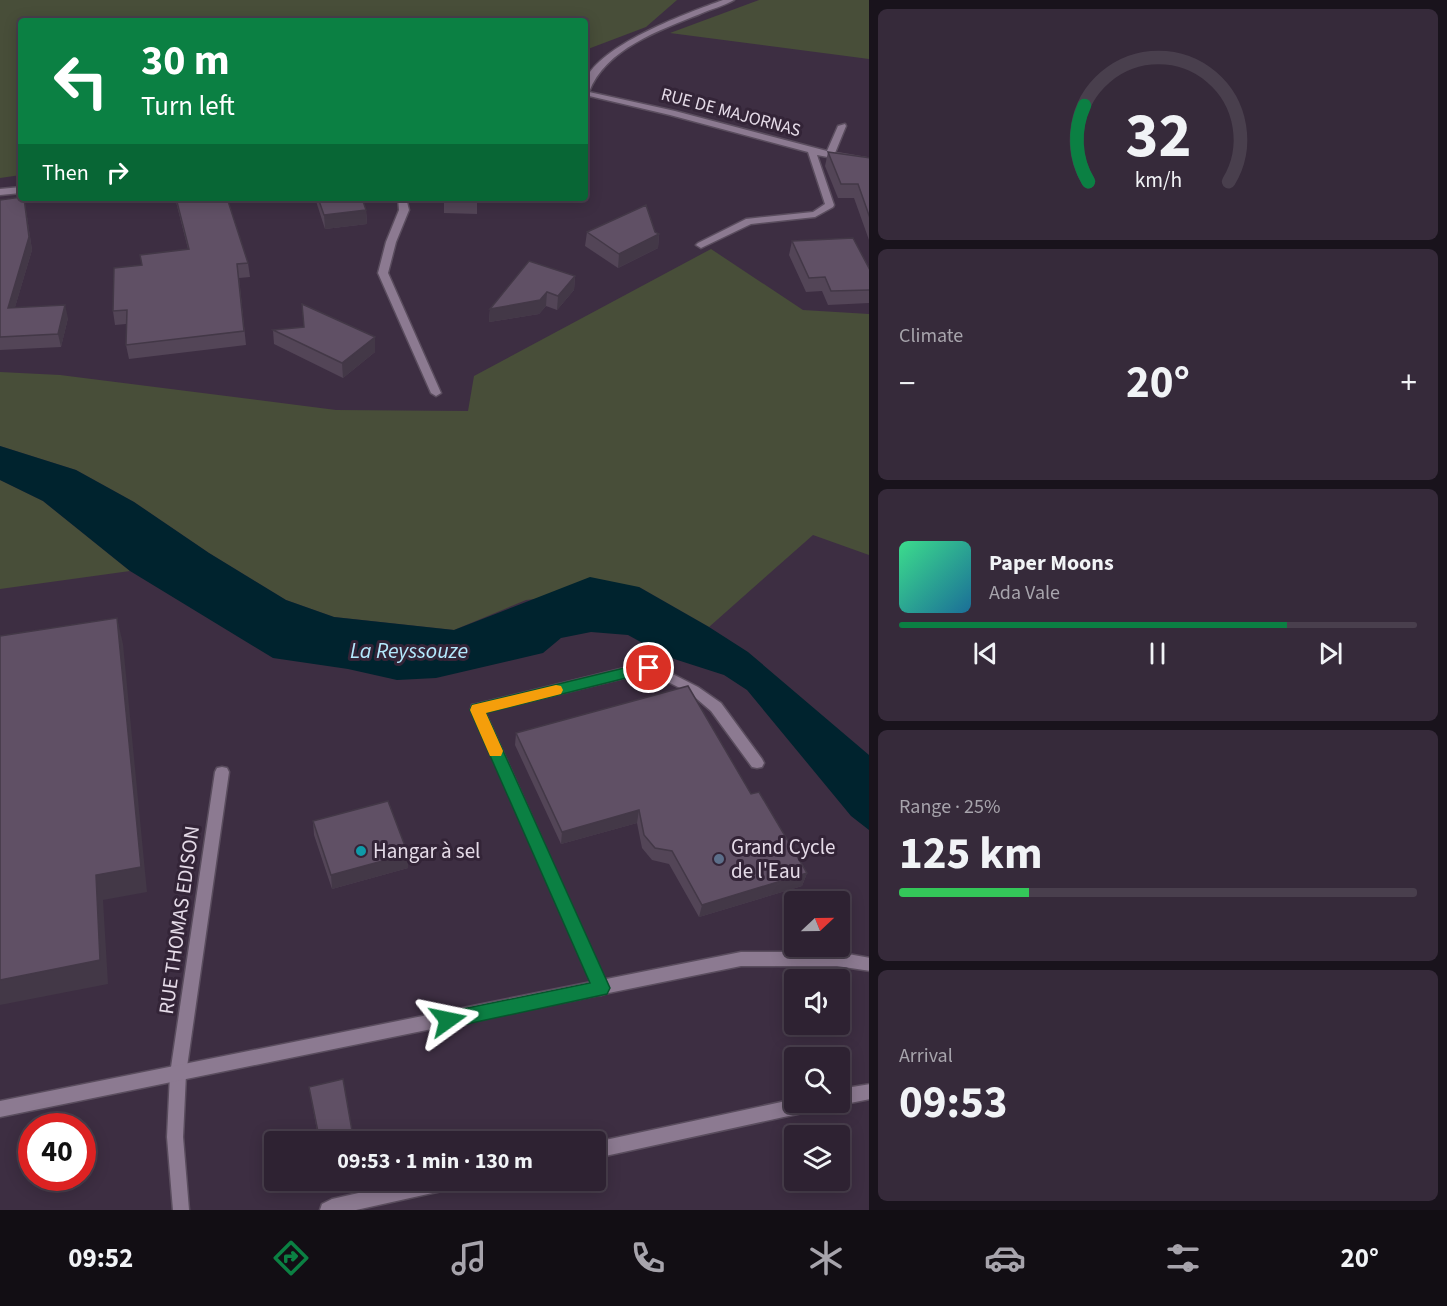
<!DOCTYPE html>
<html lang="en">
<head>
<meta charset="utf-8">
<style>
	:root { --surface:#2e2232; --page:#362a3a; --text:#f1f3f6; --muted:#a7a4ac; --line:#493f4d; --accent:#0b8043 }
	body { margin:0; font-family:"Source Sans 3",sans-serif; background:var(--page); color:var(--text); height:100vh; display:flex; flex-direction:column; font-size:22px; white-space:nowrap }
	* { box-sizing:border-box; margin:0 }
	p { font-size:20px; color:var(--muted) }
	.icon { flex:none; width:33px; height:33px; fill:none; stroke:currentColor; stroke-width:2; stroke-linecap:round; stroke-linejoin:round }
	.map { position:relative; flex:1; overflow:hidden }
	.sheet { display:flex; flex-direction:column; gap:9px; padding:9px; background:#19131c; width:578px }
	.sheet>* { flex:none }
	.top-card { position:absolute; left:18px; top:18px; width:570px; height:183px; border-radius:6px; box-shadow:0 3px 15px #0003,0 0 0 2px var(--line); background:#0b8043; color:#fff; overflow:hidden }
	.needle { width:39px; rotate:68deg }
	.fabs { position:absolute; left:784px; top:891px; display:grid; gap:12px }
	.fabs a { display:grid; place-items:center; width:66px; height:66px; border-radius:6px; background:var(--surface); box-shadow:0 3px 15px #0003,0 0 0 2px var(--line); font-size:30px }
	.speed { position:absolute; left:18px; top:1113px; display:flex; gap:12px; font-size:30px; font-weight:700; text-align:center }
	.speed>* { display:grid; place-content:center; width:78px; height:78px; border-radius:50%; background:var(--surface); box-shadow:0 3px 15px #0003,0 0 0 2px var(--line); line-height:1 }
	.speed .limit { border:9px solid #d22; background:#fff; color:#111 }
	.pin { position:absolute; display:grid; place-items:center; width:51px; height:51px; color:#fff; margin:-26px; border:3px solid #fff; border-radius:50%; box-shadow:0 2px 6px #0007 }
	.me { position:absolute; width:66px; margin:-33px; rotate:78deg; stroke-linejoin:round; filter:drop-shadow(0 0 4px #0008) }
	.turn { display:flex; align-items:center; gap:21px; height:126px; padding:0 24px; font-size:27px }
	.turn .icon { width:78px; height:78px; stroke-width:2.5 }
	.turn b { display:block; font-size:42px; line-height:51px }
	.then { display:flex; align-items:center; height:57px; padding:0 24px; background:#0003; gap:12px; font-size:22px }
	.big { font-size:45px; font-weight:700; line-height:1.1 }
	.sheet .widget { flex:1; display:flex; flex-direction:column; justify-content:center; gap:9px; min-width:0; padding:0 21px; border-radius:9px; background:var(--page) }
	.sheet .dial { align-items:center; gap:0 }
	.dial svg { height:156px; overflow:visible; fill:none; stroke:var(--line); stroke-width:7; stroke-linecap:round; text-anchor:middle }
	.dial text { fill:var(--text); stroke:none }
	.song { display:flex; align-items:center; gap:18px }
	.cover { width:72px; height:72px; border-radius:9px; background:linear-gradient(135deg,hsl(150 70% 55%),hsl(200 70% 35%)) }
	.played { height:6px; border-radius:3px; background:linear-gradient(90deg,var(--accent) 75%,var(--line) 75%) }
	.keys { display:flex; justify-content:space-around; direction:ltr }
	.heat { display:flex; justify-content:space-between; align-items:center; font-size:33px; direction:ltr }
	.charge { height:9px; border-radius:4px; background:linear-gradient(90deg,#34c759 25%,var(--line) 0) }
	.trip { position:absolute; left:264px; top:1131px; width:342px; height:60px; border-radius:6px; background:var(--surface); box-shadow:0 3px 15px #0003,0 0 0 2px var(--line); font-weight:700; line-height:60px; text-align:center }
	.dock { display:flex; height:96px; justify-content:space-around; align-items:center; background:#120e14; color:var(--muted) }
	.dock .icon { width:42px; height:42px }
	.dock .current { color:var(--accent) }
	.dock b { font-size:27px; color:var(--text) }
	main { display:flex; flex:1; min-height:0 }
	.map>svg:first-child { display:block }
	.green { fill:#484e39 }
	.water { fill:#00232e }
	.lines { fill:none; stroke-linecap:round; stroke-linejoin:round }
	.service-casing { stroke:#5a4d5e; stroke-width:3 }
	.minor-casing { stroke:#5a4d5e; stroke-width:3 }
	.tertiary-casing { stroke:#5a4d5e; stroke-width:3 }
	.service { fill:#8c7a91; fill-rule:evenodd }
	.minor { fill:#8c7a91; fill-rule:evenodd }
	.tertiary { fill:#8c7a91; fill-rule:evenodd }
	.wall { fill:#534557 }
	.shaded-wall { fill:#433847 }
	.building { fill:#605065; stroke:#433847; stroke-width:1.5 }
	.route { fill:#0b8043; stroke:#07532c; stroke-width:1.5 }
	.slow { fill:#f59e0b }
	.culture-dot { fill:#0f9aa8; stroke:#332437; stroke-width:2 }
	.service-dot { fill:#5c6f8a; stroke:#332437; stroke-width:2 }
	.labels { text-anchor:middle; stroke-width:6; stroke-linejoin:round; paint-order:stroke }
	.far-street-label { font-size:18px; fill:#e5dbe8; stroke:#332437 }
	.poi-label { font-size:21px; fill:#e5dbe8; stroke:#332437; text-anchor:start }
	.street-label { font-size:21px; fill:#e5dbe8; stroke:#332437 }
	.water-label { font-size:22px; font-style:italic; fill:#b4e9fd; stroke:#332437 }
</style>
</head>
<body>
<main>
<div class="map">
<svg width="870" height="1210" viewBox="0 0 870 1210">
	<rect width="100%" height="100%" fill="#3d2e42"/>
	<path class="green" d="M0,0h677l-31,27 -58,22 -3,-1v-27h-564v154l-21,3z
		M759,0h110v59l-199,-26z
		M711,249l92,61 66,4v241l-56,-20 -104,92 -70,-40 -113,13 -72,30 -120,-13 -48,-17 -77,-47 -75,-51 -58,-32 -76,-24v-74l60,3 276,35 132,1 6,-35z
		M0,480l43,21 87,70 -130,18z"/>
	<path class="water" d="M0,446l76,24 58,32 75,51 77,47 48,17 120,13 136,-53 49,10 70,40 39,25 121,103v75l-18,-14 -104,-126 -23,-15 -56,-18 -40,-22 -37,-3 -30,6 -18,15 -107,25 -39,2 -49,-11 -75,-11 -143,-87 -87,-70 -43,-21z"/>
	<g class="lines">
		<defs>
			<path id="service" d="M649,662l49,25 23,16 41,56 2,4 -2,4 -5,1 -5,-1 -41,-56 -21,-18 -42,-21 -163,40 123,276 -2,5 -5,2 -5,-2 -2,-5 -123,-279 1,-4 5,-1z
				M222,767l5,1 2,4 -43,302 -3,5 -5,2 -5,-2 -3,-5 45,-302 2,-4z
				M870,1084v15l-30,6 -5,-3h5v-13z
				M795,1099v3h29l-2,5 -6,3 -220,48v-16z
				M416,1180h47l-2,6 -6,2 -99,22h-36l2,-6 10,-5z"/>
			<path id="minor" d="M723,0h11c-10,6 -23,9 -34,14 -40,16 -95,35 -111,78l86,19 152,40 11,-25 7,-2 1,2 -11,27 35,6v6l-53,-10 17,50 -1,2 -18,10 -64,7 -50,24 -5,-3 2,-2 48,-24 67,-7 12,-8 -17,-52 -138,-37 -85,-20c0,-6 -1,-12 2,-18 18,-34 100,-64 136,-77z
				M21,187v6l-21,2v-6z
				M398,198h8l3,12 -13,32 -8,31 53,120 -5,3 -5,-3 -53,-120 8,-31 13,-32z
				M178,1067l5,2 3,5 -3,63 6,73h-16l-6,-73 3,-63 3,-5z"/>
			<path id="tertiary" d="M741,952h96l33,6v13l-33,-5h-96l-741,151v-16z"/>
		</defs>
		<use href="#service" class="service-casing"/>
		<use href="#minor" class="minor-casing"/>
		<use href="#tertiary" class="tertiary-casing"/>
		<use href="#service" class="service"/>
		<use href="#minor" class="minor"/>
		<use href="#tertiary" class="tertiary"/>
	</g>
	<path class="wall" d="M828,152l42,6v82h-1l-15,-42h-16l-13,-32z
		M24,198l2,12 6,40 -17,57 53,11 -7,29 -61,3v-150z
		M175,198h52l21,65 2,14 -11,1 7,67 -117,14 -3,-14v-21l-11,1 -2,-14 29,-46 46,-16z
		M315,198h47l4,12 1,14 -42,5z
		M444,198h33v16l-33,-1z
		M587,232h68l4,2 -1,14 -40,20 -33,-22z
		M792,241l78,29v33l-42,2 -6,-14 -16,1 -17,-37z
		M575,276l-1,14 -17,20 -11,-4 -7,8 -50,8 1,-13z
		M273,330l102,22 -32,26 -69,-34z
		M516,733l235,61 56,79 -5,13 -103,31 -30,-53 -17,-4 -10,-12 -5,-25 -76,21 -46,-99z
		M313,821l95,33v14l-76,21 -18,-54z
		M309,1087l45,55h-35z"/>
	<path class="shaded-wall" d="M24,198l2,12 6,40 -21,71 -3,-13z
		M366,210l1,14 -42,5 -1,-14z
		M659,234l-1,14 -40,20 1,-14z
		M575,276l-1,14 -17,20 1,-14z
		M547,292l-1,14 -7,8 -50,8 1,-13z
		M65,305l3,13 -7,29 -3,-13z
		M375,337v15l-32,26 -1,-15z
		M117,618l6,26 24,248 -44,8 5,84 -108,21v-25l96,-105z
		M639,810l-2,13 -76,21 1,-12z
		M408,854v14l-76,21 -1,-14z
		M807,873l-5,13 -103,31 3,-12z"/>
	<path class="building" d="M828,152l42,6v60l-12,-34h-17z
		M21,197v1h3l5,39 -21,71 57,-3 -7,29 -58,3v-137z
		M176,198h51l21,65 -11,1 7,67 -118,14 1,-35 -14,1 1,-43 28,-3 -2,-10 49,-6z
		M318,198h44l4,12 -42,5z
		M444,198h33v2l-33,-1z
		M646,205l9,27 4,2 -40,20 -32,-22z
		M853,238l17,32v20l-39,1 -6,-14 -16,1 -17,-37z
		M529,261l46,15 -17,20 -11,-4 -7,8 -50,9z
		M302,304l73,33 -33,26 -69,-33 31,-3z
		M117,618l24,249 -45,8 4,85 -100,20v-344z
		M688,686l63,108 8,-2 48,81 -105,32 -30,-54 -17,-3 -11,-13 -5,-25 -77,22 -46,-99z
		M388,801l20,53 -77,21 -18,-54z
		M343,1079l11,63h-34l-11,-55z"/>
	<path class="route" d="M649,662l5,2 2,4 -2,3 -168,42 124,275 -3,6 -159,34 -6,-3 -2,-5 2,-6 6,-2 142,-29 -120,-273 2,-5z"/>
	<path class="slow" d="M556,685l5,1 2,4 -2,4 -75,19 17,38 -2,5h-11l-20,-46 2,-5z"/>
	<circle class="culture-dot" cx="361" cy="851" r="6"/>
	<circle class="service-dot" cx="719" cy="859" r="6"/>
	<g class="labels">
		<g class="far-street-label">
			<text transform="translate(731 112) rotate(15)" y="6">RUE DE MAJORNAS</text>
		</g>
		<g class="poi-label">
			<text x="731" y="854">Grand Cycle<tspan x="731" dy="24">de l'Eau</tspan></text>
			<text x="373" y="858">Hangar à sel</text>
		</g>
		<g class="street-label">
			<text transform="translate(179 920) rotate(-82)" y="7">RUE THOMAS EDISON</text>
		</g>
		<g class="water-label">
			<text x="409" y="658">La Reyssouze</text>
		</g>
	</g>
</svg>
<div class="fabs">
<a><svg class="needle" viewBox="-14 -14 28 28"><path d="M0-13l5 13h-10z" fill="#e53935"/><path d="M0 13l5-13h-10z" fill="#a7a4ac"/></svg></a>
<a><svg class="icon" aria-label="sound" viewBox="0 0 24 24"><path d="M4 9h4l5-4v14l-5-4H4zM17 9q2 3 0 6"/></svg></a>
<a><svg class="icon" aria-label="search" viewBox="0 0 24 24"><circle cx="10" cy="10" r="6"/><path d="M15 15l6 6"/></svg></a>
<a><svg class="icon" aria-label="layers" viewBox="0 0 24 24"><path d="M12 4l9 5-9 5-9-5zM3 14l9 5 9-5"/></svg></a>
</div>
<div class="speed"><div class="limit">40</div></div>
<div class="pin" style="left:649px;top:668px;background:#d93025"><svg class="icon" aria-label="arrive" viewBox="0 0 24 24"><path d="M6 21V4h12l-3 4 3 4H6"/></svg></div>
<svg class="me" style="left:448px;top:1020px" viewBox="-20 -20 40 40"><path d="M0-17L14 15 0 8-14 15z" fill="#0b8043" stroke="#fff" stroke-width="4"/></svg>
<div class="trip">09:53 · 1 min · 130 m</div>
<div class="top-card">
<div class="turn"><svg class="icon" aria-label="left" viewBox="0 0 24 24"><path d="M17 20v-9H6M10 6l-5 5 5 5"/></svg><div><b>30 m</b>Turn left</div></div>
<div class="then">Then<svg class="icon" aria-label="right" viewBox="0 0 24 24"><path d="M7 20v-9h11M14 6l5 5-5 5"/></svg></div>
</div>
</div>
<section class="sheet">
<div class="widget dial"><svg viewBox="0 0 100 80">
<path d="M14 69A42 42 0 1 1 86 69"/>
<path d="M14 69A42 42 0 0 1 12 30" stroke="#0b8043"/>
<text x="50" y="56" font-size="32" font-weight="700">32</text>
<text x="50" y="72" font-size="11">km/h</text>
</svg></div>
<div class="widget"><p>Climate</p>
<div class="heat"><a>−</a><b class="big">20°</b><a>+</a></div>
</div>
<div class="widget">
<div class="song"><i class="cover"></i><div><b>Paper Moons</b><p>Ada Vale</p></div></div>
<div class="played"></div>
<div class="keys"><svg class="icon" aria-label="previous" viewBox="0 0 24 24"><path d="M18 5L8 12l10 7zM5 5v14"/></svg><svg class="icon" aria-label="pause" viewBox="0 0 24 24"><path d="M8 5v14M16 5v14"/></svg><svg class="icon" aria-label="next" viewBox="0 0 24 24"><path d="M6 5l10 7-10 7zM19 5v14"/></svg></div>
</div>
<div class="widget"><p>Range · 25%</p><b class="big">125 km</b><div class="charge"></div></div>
<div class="widget"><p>Arrival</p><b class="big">09:53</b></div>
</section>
</main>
<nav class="dock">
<b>09:52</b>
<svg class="icon current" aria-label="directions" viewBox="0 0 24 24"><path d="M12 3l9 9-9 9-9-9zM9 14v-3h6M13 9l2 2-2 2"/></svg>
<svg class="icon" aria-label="music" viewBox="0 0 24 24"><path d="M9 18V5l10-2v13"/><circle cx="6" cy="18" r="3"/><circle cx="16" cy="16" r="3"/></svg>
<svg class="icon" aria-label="phone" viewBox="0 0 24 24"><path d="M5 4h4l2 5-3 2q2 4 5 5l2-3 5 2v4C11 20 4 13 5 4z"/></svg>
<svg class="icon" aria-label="climate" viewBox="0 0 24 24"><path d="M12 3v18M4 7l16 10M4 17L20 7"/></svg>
<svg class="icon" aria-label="car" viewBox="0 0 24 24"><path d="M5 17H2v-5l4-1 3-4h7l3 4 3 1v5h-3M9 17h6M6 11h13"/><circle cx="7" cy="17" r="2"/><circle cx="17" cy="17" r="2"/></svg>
<svg class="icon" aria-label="filters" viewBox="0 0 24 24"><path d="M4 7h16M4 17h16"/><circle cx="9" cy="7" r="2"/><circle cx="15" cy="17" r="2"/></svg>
<b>20°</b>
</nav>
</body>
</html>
